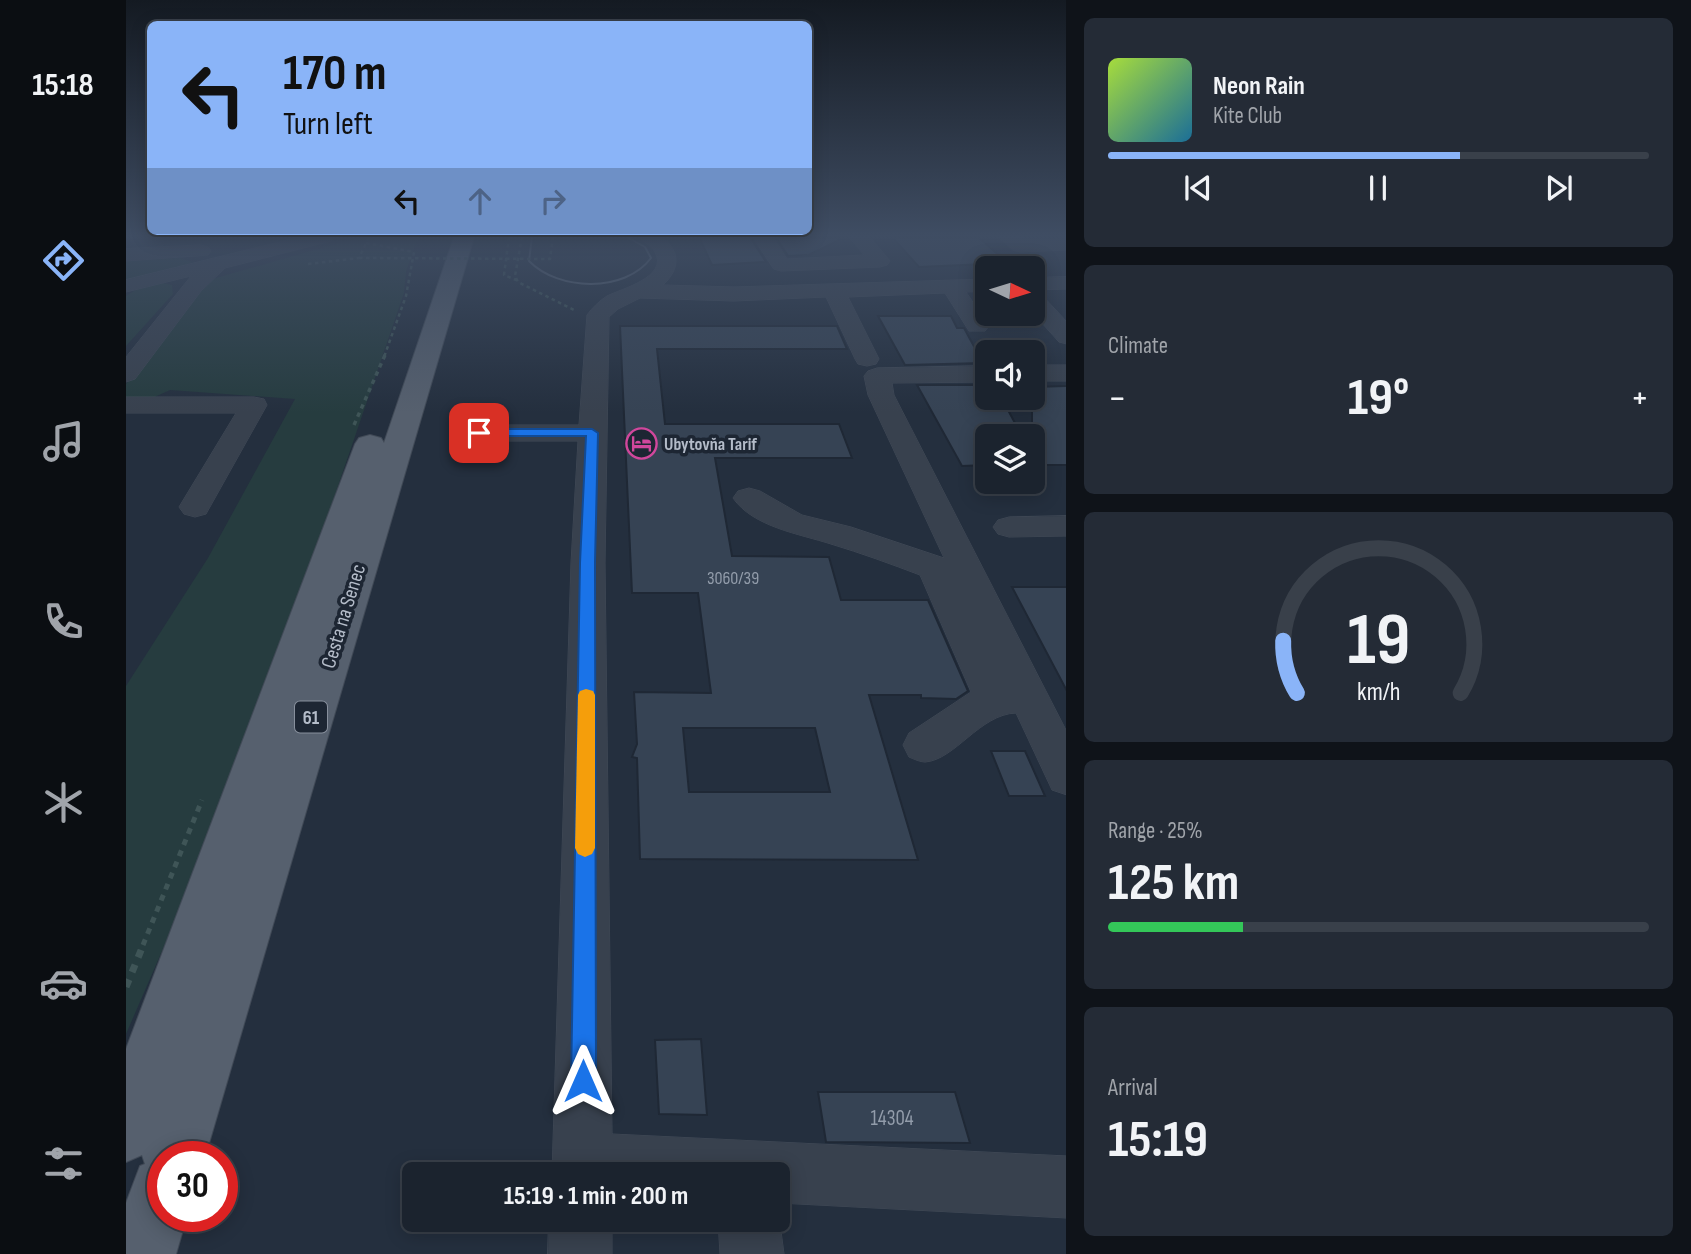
<!DOCTYPE html>
<html lang="en">
<head>
<meta charset="utf-8">
<style>
	:root { --surface:#1b232e; --page:#242b36; --text:#f1f3f6; --muted:#a0a4aa; --line:#39404a; --accent:#8ab4f8 }
	body { margin:0; font-family:"Sofia Sans Condensed",sans-serif; background:var(--page); color:var(--text); height:100vh; display:flex; flex-direction:column; font-size:26px; white-space:nowrap }
	* { box-sizing:border-box; margin:0 }
	p { font-size:23px; color:var(--muted) }
	.icon { flex:none; width:38px; height:38px; fill:none; stroke:currentColor; stroke-width:2; stroke-linecap:round; stroke-linejoin:round }
	.map { position:relative; flex:1; overflow:hidden }
	.side { display:flex; flex-direction:column; gap:18px; padding:18px; background:#0f1319; width:625px }
	.side>* { flex:none }
	.top-card { position:absolute; left:21px; top:21px; width:665px; height:214px; border-radius:10px; box-shadow:0 4px 18px #0003,0 0 0 2px var(--line); background:#8ab4f8; color:#111; overflow:hidden }
	.needle { width:46px; rotate:94deg }
	.fabs { position:absolute; left:849px; top:256px; display:grid; gap:14px }
	.fabs a { display:grid; place-items:center; width:70px; height:70px; border-radius:10px; background:var(--surface); box-shadow:0 4px 18px #0003,0 0 0 2px var(--line); font-size:35px }
	.speed { position:absolute; left:21px; top:1141px; display:flex; gap:14px; font-size:35px; font-weight:700; text-align:center }
	.speed>* { display:grid; place-content:center; width:91px; height:91px; border-radius:50%; background:var(--surface); box-shadow:0 4px 18px #0003,0 0 0 2px var(--line); line-height:1 }
	.speed .limit { border:10px solid #d22; background:#fff; color:#111 }
	.pin { position:absolute; display:grid; place-items:center; width:60px; height:60px; color:#fff; margin:-30px; border-radius:14px; box-shadow:0 4px 10px #0006 }
	.me { position:absolute; width:77px; margin:-38px; rotate:0deg; stroke-linejoin:round; filter:drop-shadow(0 0 5px #0008) }
	.turn { display:flex; align-items:center; gap:24px; height:147px; padding:0 21px; font-size:32px }
	.turn .icon { width:91px; height:91px; stroke-width:2.5 }
	.turn b { display:block; font-size:49px; line-height:60px }
	.lanes { display:flex; align-items:center; height:66px; padding:0 21px; background:#0003; justify-content:center; gap:35px; direction:ltr }
	.lanes .off { opacity:.35 }
	.big { font-size:52px; font-weight:700; line-height:1.1 }
	.side .tile { flex:1; display:flex; flex-direction:column; justify-content:center; gap:10px; min-width:0; padding:0 24px; border-radius:10px; background:var(--page) }
	.side .dial { align-items:center; gap:0 }
	.dial svg { height:182px; overflow:visible; fill:none; stroke:var(--line); stroke-width:7; stroke-linecap:round; text-anchor:middle }
	.dial text { fill:var(--text); stroke:none }
	.song { display:flex; align-items:center; gap:21px }
	.cover { width:84px; height:84px; border-radius:10px; background:linear-gradient(135deg,hsl(80 70% 55%),hsl(200 70% 35%)) }
	.played { height:7px; border-radius:4px; background:linear-gradient(90deg,var(--accent) 65%,var(--line) 65%) }
	.keys { display:flex; justify-content:space-around; direction:ltr }
	.heat { display:flex; justify-content:space-between; align-items:center; font-size:38px; direction:ltr }
	.charge { height:10px; border-radius:5px; background:linear-gradient(90deg,#34c759 25%,var(--line) 0) }
	.trip { position:absolute; left:276px; top:1162px; width:388px; height:70px; border-radius:10px; background:var(--surface); box-shadow:0 4px 18px #0003,0 0 0 2px var(--line); font-weight:700; line-height:70px; text-align:center }
	main { display:flex; flex:1; min-height:0 }
	.tabs { display:flex; flex-direction:column; width:126px; justify-content:space-around; align-items:center; background:#0b0e12; color:var(--muted) }
	.tabs .icon { width:49px; height:49px }
	.tabs .on { color:var(--accent) }
	.tabs b { font-size:32px; color:var(--text) }
	.map>svg:first-child { display:block }
	.green { fill:#263c3f }
	.building { fill:#364354; stroke:#1f2835; stroke-width:2; fill-rule:evenodd }
	.lines { fill:none; stroke-linecap:round; stroke-linejoin:round }
	.minor-casing { stroke:#414a57; stroke-width:1 }
	.major-casing { stroke:#414a57; stroke-width:2 }
	.path-far3 { stroke:#3f5557; stroke-width:2.5; stroke-dasharray:3.5 3.5; stroke-linecap:butt }
	.path-far2 { stroke:#3f5557; stroke-width:3.5; stroke-dasharray:4.5 4.5; stroke-linecap:butt }
	.path-far1 { stroke:#3f5557; stroke-width:5; stroke-dasharray:6 6; stroke-linecap:butt }
	.path { stroke:#3f5557; stroke-width:7; stroke-dasharray:8 8; stroke-linecap:butt }
	.minor { fill:#38414e; fill-rule:evenodd }
	.major { fill:#56606e; fill-rule:evenodd }
	.tram { stroke:#5a6575; stroke-width:2 }
	.path-bridge { stroke:#3f5557; stroke-width:2.5; stroke-dasharray:3.5 3.5; stroke-linecap:butt }
	.route { fill:#1a73e8; stroke:#114b97; stroke-width:2 }
	.slow { fill:#f59e0b }
	.labels { text-anchor:middle; stroke-width:7; stroke-linejoin:round; paint-order:stroke }
	.far-poi-label { font-size:18px; font-weight:bold; fill:#b4bcc9; stroke:#1d2633; text-anchor:start }
	.number-label { font-size:18px; fill:#929caa }
	.shield { fill:#1d2633; stroke:#878f9c; stroke-width:2 }
	.shield-label { font-size:19px; font-weight:bold; fill:#b4bcc9 }
	.street-label { font-size:21px; fill:#b4bcc9; stroke:#1d2633 }
	.near-number-label { font-size:21px; fill:#929caa }
</style>
</head>
<body>
<main>
<nav class="tabs">
<b>15:18</b>
<svg class="icon on" aria-label="directions" viewBox="0 0 24 24"><path d="M12 3l9 9-9 9-9-9zM9 14v-3h6M13 9l2 2-2 2"/></svg>
<svg class="icon" aria-label="music" viewBox="0 0 24 24"><path d="M9 18V5l10-2v13"/><circle cx="6" cy="18" r="3"/><circle cx="16" cy="16" r="3"/></svg>
<svg class="icon" aria-label="phone" viewBox="0 0 24 24"><path d="M5 4h4l2 5-3 2q2 4 5 5l2-3 5 2v4C11 20 4 13 5 4z"/></svg>
<svg class="icon" aria-label="climate" viewBox="0 0 24 24"><path d="M12 3v18M4 7l16 10M4 17L20 7"/></svg>
<svg class="icon" aria-label="car" viewBox="0 0 24 24"><path d="M5 17H2v-5l4-1 3-4h7l3 4 3 1v5h-3M9 17h6M6 11h13"/><circle cx="7" cy="17" r="2"/><circle cx="17" cy="17" r="2"/></svg>
<svg class="icon" aria-label="filters" viewBox="0 0 24 24"><path d="M4 7h16M4 17h16"/><circle cx="9" cy="7" r="2"/><circle cx="15" cy="17" r="2"/></svg>
</nav>
<div class="map">
<svg width="941" height="1254" viewBox="0 0 941 1254">
	<rect width="100%" height="100%" fill="#242f3e"/>
	<path class="green" d="M234,237h58l-12,35 -2,21 -162,474 -116,267v-348l82,-128 87,-159 -125,-9 -22,10h-22v-16l83,-104z
		M54,258l12,4 -8,5 -58,15v-21z
		M37,283l9,2 1,9 -47,52v-50l19,-12z"/>
	<path class="building" d="M573,237h51l16,25 -54,3z
		M650,237h69l-36,18 -21,1z
		M766,237h86l30,26 -89,4z
		M752,316h73l6,12h7l19,35 -78,2z
		M494,326h217l10,23h-190l8,75h174l13,34h-137l17,98 97,1 12,43h87l40,91 -12,8 -35,-1v-3h-52l49,165 -278,-1 -3,-101 -5,-1 5,-13 -3,-52 77,1 -13,-100h-66zM557,728h132l15,64h-141z
		M791,385h70v12h14l21,39h-35v29l-25,1z
		M941,386v79h-35v-78z
		M886,587h55v104z
		M865,751h34l20,45h-36z
		M575,1039l6,76 -48,-1 -4,-74z
		M692,1092h137l15,51 -144,-1z"/>
	<g class="lines">
		<defs>
			<path id="minor" d="M174,237h34l-3,4 -106,27 -24,23 -66,88 -9,3v-25l65,-81 -65,16v-12z
				M513,237h23c19,15 18,32 1,48l71,2 253,-8v12l-21,1 23,34 -4,5h-16l-24,-38 -97,4 31,62 -3,5 -9,2 -9,-2 -3,-5 -29,-62 -92,4 -94,-3 -22,11 -9,8 -4,246 7,571 455,22v62l-288,-15v-29h-227l19,-611 7,-122h-99l-10,-2 -4,-6 4,-6 10,-2h100l8,-110c5,-7 12,-14 20,-19 14,-7 62,-19 48,-44 -3,-6 -11,-9 -16,-15z
				M627,237h20l14,22 77,-4 -15,-18h21l20,24 -3,4 -7,2 -99,4 -7,-2z
				M873,237h22l4,3 42,-2v12l-47,2 -7,-2z
				M75,245l7,2 3,4 -3,4 -82,6v-12z
				M941,277v12l-35,1v-12z
				M906,291l8,2 27,29v22l-8,-2 -27,-30z
				M906,365h35v16h-35z
				M861,366v16l-95,1 2,12 173,337v63l-15,-5 -36,-77c-36,1 -61,47 -91,49 -5,0 -11,-3 -16,-5l-6,-12 6,-12 62,-41 -51,-117c-29,-11 -59,-22 -89,-31 -31,-10 -78,-17 -98,-46l5,-7 11,-3 11,3 42,24 49,12 93,31 -76,-163 -4,-19 4,-5 9,-3z
				M0,397h128l10,2 3,6 -61,109 -11,3 -11,-3 -5,-7 57,-94h-110z
				M941,516v20l-58,1 -11,-3 -5,-7 5,-7 11,-3z
				M653,1216l5,38h-64l-2,-34h61z
				M423,1220h63v34h-64z"/>
			<path id="major" d="M328,237h20l-269,920h-42v59h24l-11,38h-50v-51l14,-37 5,-2 -3,-9 -16,7v-113l229,-605 4,-6 11,-3 11,3 3,5z"/>
		</defs>
		<use href="#minor" class="minor-casing"/>
		<use href="#major" class="major-casing"/>
		<path class="path-far3" d="M383,237l-5,38 12,5
			M396,237l-7,39 3,6 58,29
			M240,243l48,9 -8,44 -22,61
			M182,264l51,-6 10,-21"/>
		<path class="path-far2" d="M228,425l31,-70"/>
		<path class="path-far1" d="M17,945l59,-145"/>
		<path class="path" d="M0,987l18,-44"/>
		<use href="#minor" class="minor"/>
		<use href="#major" class="major"/>
		<path class="tram" d="M406,237l-3,24c29,30 96,32 122,-3l-6,-11 -18,-10"/>
		<path class="path-bridge" d="M233,258l191,1 3,-22"/>
	</g>
	<linearGradient id="sky" x2="0" y2="1"><stop stop-color="#141a22"/><stop offset="0.57" stop-color="#3f4d63"/><stop offset="1" stop-color="#3f4d63" stop-opacity="0"/></linearGradient>
	<rect width="941" height="413" fill="url(#sky)"/>
	<path class="route" d="M466,429l6,4 -3,130 1,518 -4,9 -9,3 -8,-3 -4,-9 9,-518 6,-127h-107l-6,-3 6,-4z"/>
	<path class="slow" d="M460,689l7,2 2,4v153l-3,6 -7,3 -7,-3 -3,-6 3,-153 2,-4z"/>
	<defs>
		<symbol id="hotel-ring" viewBox="-11 -11 22 22"><circle r="9.5" fill="#1d2633" stroke="#d1479c" stroke-width="1.5"/><path d="M-6-4.5h1.5V1H6V5H4.5V3h-9V5H-6ZM-4 0a1.8 1.8 0 1 1 3.6 0ZM.5 0V-2.5h3Q6-2.5 6 0Z" fill="#d1479c"/></symbol>
	</defs>
	<g fill-rule="evenodd">
		<use href="#hotel-ring" x="498" y="426" width="35" height="35"/>
	</g>
	<g class="labels">
		<g class="far-poi-label">
			<text x="538" y="450">Ubytovňa Tarif</text>
		</g>
		<g class="number-label">
			<text x="607" y="584">3060/39</text>
		</g>
		<rect class="shield" x="169" y="701.5" width="32" height="31" rx="5"/>
		<g class="shield-label">
			<text x="185" y="724">61</text>
		</g>
		<g class="street-label">
			<text transform="translate(217 616) rotate(-73)" y="7">Cesta na Senec</text>
		</g>
		<g class="near-number-label">
			<text x="766" y="1125">14304</text>
		</g>
	</g>
</svg>
<div class="fabs">
<a><svg class="needle" viewBox="-14 -14 28 28"><path d="M0-13l5 13h-10z" fill="#e53935"/><path d="M0 13l5-13h-10z" fill="#a0a4aa"/></svg></a>
<a><svg class="icon" aria-label="sound" viewBox="0 0 24 24"><path d="M4 9h4l5-4v14l-5-4H4zM17 9q2 3 0 6"/></svg></a>
<a><svg class="icon" aria-label="layers" viewBox="0 0 24 24"><path d="M12 4l9 5-9 5-9-5zM3 14l9 5 9-5"/></svg></a>
</div>
<div class="speed"><div class="limit">30</div></div>
<div class="pin" style="left:353px;top:433px;background:#d93025"><svg class="icon" aria-label="arrive" viewBox="0 0 24 24"><path d="M6 21V4h12l-3 4 3 4H6"/></svg></div>
<svg class="me" style="left:457px;top:1081px" viewBox="-20 -20 40 40"><path d="M0-17L14 15 0 8-14 15z" fill="#1a73e8" stroke="#fff" stroke-width="4"/></svg>
<div class="trip">15:19 · 1 min · 200 m</div>
<div class="top-card">
<div class="turn"><svg class="icon" aria-label="left" viewBox="0 0 24 24"><path d="M17 20v-9H6M10 6l-5 5 5 5"/></svg><div><b>170 m</b>Turn left</div></div>
<div class="lanes"><svg class="icon" aria-label="left" viewBox="0 0 24 24"><path d="M17 20v-9H6M10 6l-5 5 5 5"/></svg><svg class="icon off" aria-label="ahead" viewBox="0 0 24 24"><path d="M12 20V5M6 11l6-6 6 6"/></svg><svg class="icon off" aria-label="right" viewBox="0 0 24 24"><path d="M7 20v-9h11M14 6l5 5-5 5"/></svg></div>
</div>
</div>
<section class="side">
<div class="tile">
<div class="song"><i class="cover"></i><div><b>Neon Rain</b><p>Kite Club</p></div></div>
<div class="played"></div>
<div class="keys"><svg class="icon" aria-label="previous" viewBox="0 0 24 24"><path d="M18 5L8 12l10 7zM5 5v14"/></svg><svg class="icon" aria-label="pause" viewBox="0 0 24 24"><path d="M8 5v14M16 5v14"/></svg><svg class="icon" aria-label="next" viewBox="0 0 24 24"><path d="M6 5l10 7-10 7zM19 5v14"/></svg></div>
</div>
<div class="tile"><p>Climate</p>
<div class="heat"><a>−</a><b class="big">19°</b><a>+</a></div>
</div>
<div class="tile dial"><svg viewBox="0 0 100 80">
<path d="M14 69A42 42 0 1 1 86 69"/>
<path d="M14 69A42 42 0 0 1 8 46" stroke="#8ab4f8"/>
<text x="50" y="56" font-size="32" font-weight="700">19</text>
<text x="50" y="72" font-size="11">km/h</text>
</svg></div>
<div class="tile"><p>Range · 25%</p><b class="big">125 km</b><div class="charge"></div></div>
<div class="tile"><p>Arrival</p><b class="big">15:19</b></div>
</section>
</main>
</body>
</html>
